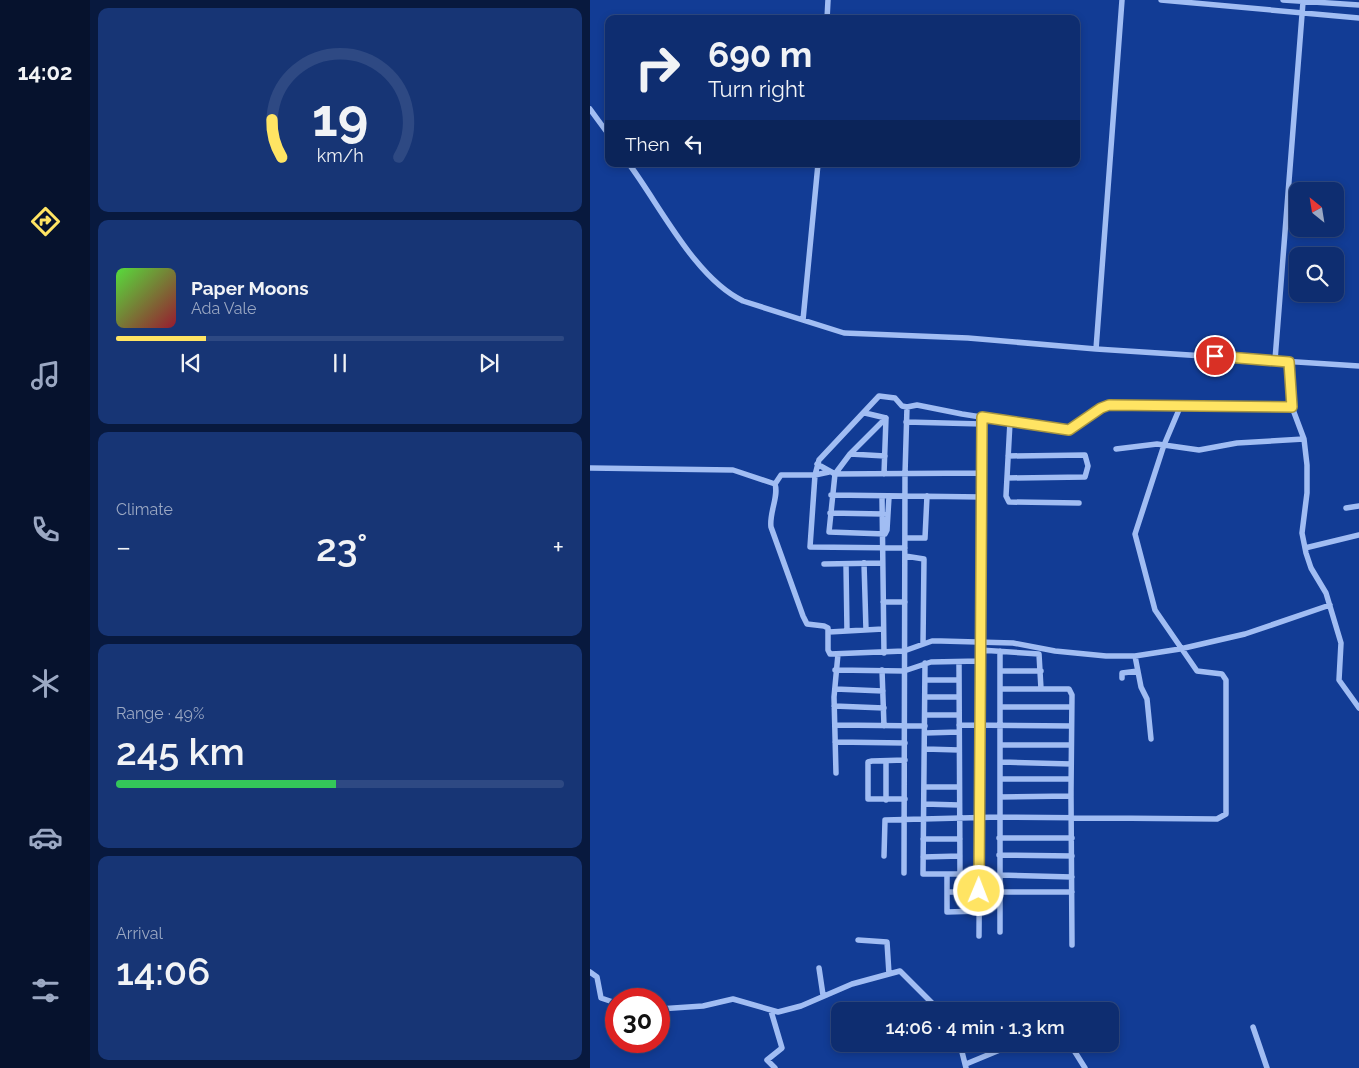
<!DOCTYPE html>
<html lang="en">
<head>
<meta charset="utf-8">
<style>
	:root { --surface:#0e2d70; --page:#173575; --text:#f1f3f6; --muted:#9ba8c3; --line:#2e4983; --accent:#ffe463 }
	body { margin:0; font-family:Raleway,sans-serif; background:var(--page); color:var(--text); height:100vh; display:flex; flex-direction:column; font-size:19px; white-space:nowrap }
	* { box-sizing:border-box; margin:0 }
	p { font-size:16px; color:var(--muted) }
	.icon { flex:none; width:28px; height:28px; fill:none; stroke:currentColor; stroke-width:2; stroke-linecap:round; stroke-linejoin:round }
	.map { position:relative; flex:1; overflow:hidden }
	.details { display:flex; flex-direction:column; gap:8px; padding:8px; background:#08193e; width:500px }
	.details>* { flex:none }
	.top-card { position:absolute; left:15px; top:15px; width:475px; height:152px; border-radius:10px; box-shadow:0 2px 8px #0003,0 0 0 1px var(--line); background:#0e2d70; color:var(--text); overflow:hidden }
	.needle { width:32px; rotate:330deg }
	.controls { position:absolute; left:699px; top:182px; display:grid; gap:10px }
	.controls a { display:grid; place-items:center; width:55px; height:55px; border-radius:10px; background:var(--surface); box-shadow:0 2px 8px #0003,0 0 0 1px var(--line); font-size:25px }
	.speed { position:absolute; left:15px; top:988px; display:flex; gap:10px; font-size:25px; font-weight:700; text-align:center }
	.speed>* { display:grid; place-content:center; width:65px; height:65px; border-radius:50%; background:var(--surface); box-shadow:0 2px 8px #0003,0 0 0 1px var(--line); line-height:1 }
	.speed .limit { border:8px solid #d22; background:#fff; color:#111 }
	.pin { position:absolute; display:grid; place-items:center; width:42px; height:42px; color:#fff; margin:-21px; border:2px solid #fff; border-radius:50%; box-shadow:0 1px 5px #0007 }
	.me { position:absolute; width:55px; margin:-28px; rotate:1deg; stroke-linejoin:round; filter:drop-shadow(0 0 4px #0008) }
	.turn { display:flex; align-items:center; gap:18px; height:105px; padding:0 20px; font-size:22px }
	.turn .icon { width:65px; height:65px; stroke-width:2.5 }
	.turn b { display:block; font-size:35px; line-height:42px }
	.then { display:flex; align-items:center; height:48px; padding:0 20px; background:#0003; gap:10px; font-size:19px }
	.big { font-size:38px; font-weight:600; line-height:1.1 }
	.details .tile { flex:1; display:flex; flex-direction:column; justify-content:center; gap:8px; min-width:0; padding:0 18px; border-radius:10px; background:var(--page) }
	.details .dial { align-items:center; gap:0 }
	.dial svg { height:130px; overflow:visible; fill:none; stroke:var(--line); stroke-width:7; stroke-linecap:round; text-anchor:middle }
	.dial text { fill:var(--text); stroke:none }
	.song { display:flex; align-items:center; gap:15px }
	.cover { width:60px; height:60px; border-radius:8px; background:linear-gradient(135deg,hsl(110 70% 55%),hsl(350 70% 35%)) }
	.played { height:5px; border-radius:2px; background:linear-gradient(90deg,var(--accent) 20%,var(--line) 20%) }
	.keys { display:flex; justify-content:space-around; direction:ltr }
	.heat { display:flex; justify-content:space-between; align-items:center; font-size:28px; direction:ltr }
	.charge { height:8px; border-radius:4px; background:linear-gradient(90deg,#34c759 49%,var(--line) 0) }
	.trip { position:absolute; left:241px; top:1002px; width:288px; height:50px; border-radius:10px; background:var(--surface); box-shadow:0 2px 8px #0003,0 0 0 1px var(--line); font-weight:600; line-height:50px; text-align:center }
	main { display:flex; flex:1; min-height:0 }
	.tab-bar { display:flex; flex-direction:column; width:90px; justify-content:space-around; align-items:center; background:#06122d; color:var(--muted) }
	.tab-bar .icon { width:35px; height:35px }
	.tab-bar .current { color:var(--accent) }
	.tab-bar b { font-size:22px; color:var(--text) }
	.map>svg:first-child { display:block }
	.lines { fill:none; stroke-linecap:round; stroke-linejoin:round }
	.minor { stroke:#a1bdf3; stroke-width:5.5 }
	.route-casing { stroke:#a69440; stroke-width:12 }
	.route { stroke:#ffe463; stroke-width:9 }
</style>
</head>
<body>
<main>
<nav class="tab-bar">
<b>14:02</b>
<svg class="icon current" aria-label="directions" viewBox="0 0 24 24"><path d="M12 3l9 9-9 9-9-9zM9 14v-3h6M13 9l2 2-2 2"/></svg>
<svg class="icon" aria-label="music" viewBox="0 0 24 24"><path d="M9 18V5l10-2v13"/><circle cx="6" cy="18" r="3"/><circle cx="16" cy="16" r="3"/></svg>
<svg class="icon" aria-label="phone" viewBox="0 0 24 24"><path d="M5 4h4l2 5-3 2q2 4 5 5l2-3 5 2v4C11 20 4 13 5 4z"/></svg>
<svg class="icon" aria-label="climate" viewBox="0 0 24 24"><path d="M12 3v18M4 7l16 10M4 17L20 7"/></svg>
<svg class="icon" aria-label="car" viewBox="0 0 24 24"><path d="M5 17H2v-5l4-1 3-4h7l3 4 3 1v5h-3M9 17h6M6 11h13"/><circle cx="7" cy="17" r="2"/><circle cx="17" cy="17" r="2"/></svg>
<svg class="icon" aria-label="filters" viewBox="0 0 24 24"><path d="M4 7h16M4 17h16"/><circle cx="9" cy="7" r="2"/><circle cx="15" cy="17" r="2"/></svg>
</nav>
<section class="details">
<div class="tile dial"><svg viewBox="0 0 100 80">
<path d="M14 69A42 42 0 1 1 86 69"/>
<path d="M14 69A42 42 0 0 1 8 46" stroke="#ffe463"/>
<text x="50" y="56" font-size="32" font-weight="700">19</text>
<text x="50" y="72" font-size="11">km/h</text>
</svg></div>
<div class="tile">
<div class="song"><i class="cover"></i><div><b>Paper Moons</b><p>Ada Vale</p></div></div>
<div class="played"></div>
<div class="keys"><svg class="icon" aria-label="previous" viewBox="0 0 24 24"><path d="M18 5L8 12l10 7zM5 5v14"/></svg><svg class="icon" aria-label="pause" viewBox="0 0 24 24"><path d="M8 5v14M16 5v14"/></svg><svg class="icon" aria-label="next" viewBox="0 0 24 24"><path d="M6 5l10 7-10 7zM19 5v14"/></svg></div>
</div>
<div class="tile"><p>Climate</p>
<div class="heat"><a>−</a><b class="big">23°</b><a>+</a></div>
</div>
<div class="tile"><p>Range · 49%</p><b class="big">245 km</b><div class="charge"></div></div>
<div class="tile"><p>Arrival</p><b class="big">14:06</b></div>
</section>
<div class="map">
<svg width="769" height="1068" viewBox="0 0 769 1068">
	<rect width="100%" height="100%" fill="#123c95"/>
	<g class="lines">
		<path class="minor" d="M571,0l198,18
			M693,0l76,5
			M237,19l1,-19
			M0,109l19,26
			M39,164c32,43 66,114 114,137l101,32 124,5 128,11 26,-349
			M213,320l15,-156
			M506,349l263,17
			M685,360l28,-358
			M699,362l3,45
			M275,413l21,5 -2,56
			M296,418l-36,36 -15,20 -6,58 56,2 2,-4 2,-33
			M316,422l76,2
			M420,422l-4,74 3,6 70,1
			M526,449l41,-5 42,6 38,-7 67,-4
			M260,454l35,2
			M227,464l18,10 148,-1
			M0,468l143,2 42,14c4,12 -6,29 -4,43l32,89 4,8 17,2 4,2v22l2,4 74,-3 28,-10h9l72,2 42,8 51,5h29l45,-7 65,-15 85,-29
			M239,472l-14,3 -5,72 95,1
			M417,478l78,-1 3,-11 -3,-11 -77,1
			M185,484l6,-9h34l4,-15 60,-64 16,2 7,8 5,1 10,-2 45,9 107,17 32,-23 8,-3 183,2 12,32 3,26v28l-5,40 4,20 5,15 15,25 15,50 -2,37 20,28
			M241,495l151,2v-80
			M292,497l2,156
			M756,508l13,-2
			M240,513l53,1
			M315,538h20l2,-42
			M715,548l54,-13
			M315,556l19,3 -1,85
			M274,563l2,67
			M234,564l58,-1
			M256,564l1,67
			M293,602h22
			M239,632l54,-3
			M390,650l59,4 2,35
			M545,656l6,31 6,12 4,40
			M369,662l1,212
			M335,663l-2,211h56
			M245,670l69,1 27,-9 49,-1
			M292,670l2,56
			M410,671h41
			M532,678v-5l16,-2
			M335,680h34
			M245,689l48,2
			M335,697h34
			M244,706l50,2
			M411,707h70
			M335,715h34
			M245,725l90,1
			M369,725l112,1
			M335,733l34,-1
			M245,742l70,1
			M411,745h70
			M335,749l34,1
			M315,760l-33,1 -4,1v37h37
			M296,761v39
			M412,762l69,2
			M246,773l-2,-76 4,-43
			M410,779h71
			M335,787h34
			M481,796l1,149
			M410,797l71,-1v-5l1,-96 -3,-6h-68
			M334,804l35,1
			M409,838h73
			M333,839h37
			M409,855l73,1
			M294,856l1,-36 114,-3 218,2 9,-5v-134l-4,-6 -25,-3 -42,-61 -20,-76 29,-89 17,-40
			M333,857l37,-1
			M314,873l1,-399 2,-67
			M357,874v38l33,-1
			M409,875l73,2
			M357,892h125
			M410,932v-281
			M389,936l3,-439
			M268,940l29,2 2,32
			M229,968l4,27
			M0,972l7,5 4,21 15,5
			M69,1009l44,-3 30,-7 45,13 23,-6 51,-22 48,-13 40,40
			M181,1011l11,37 -15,12 8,8
			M663,1027l14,41
			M370,1044l6,24
			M480,1044l15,24
			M376,1064l41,-17h15l8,-3"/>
	</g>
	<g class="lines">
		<defs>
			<path id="route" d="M389,891l3,-474 87,13 32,-22 8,-3 183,2 -3,-45 -74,-6"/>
		</defs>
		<use href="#route" class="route-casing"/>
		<use href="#route" class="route"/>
	</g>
</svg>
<div class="controls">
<a><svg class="needle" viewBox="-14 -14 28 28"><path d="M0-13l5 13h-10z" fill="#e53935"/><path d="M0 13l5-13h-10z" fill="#9ba8c3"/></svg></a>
<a><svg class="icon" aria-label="search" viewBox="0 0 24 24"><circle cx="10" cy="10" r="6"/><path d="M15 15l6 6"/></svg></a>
</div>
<div class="speed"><div class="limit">30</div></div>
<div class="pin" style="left:625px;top:356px;background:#d93025"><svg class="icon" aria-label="arrive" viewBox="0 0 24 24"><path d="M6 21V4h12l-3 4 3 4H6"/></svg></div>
<svg class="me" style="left:389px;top:891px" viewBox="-20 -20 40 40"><circle r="17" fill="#ffe463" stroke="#fff" stroke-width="3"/><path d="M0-11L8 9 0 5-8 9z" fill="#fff"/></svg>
<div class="trip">14:06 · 4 min · 1.3 km</div>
<div class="top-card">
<div class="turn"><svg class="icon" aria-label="right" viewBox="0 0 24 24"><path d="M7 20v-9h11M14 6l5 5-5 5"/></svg><div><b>690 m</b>Turn right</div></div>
<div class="then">Then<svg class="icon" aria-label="left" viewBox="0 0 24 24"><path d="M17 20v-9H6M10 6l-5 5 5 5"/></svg></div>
</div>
</div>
</main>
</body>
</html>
